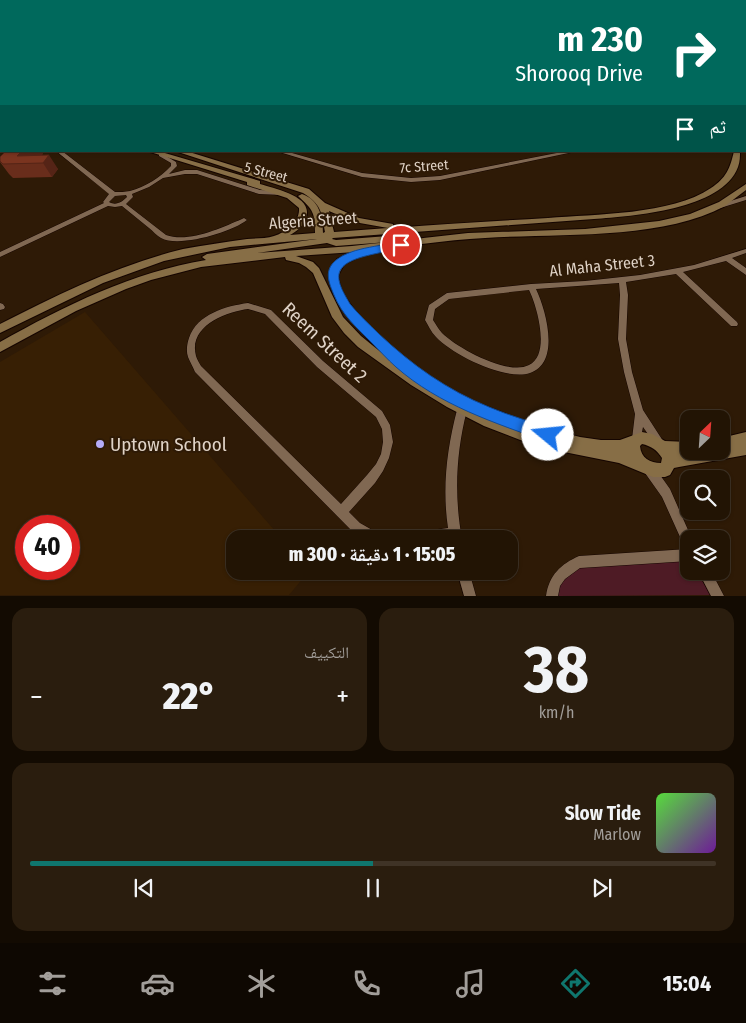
<!DOCTYPE html>
<html lang="ar">
<head>
<meta charset="utf-8">
<style>
	:root { --surface:#221404; --page:#2a1d0e; --text:#f1f3f6; --muted:#a29e9a; --line:#3f3326; --accent:#0f766e }
	body { margin:0; font-family:"Fira Sans Condensed","Noto Naskh Arabic",sans-serif; background:var(--page); color:var(--text); direction:rtl; height:100vh; display:flex; flex-direction:column; font-size:19px; white-space:nowrap }
	* { box-sizing:border-box; margin:0 }
	p { font-size:16px; color:var(--muted) }
	.icon { flex:none; width:28px; height:28px; fill:none; stroke:currentColor; stroke-width:2; stroke-linecap:round; stroke-linejoin:round }
	.map { position:relative; height:596px; overflow:hidden; direction:ltr }
	.sheet { display:flex; flex-direction:column; gap:12px; padding:12px; background:#130b02; flex:1 }
	.sheet>* { flex:none }
	.banner { position:absolute; left:0px; top:0px; width:746px; height:152px; box-shadow:0 1px 4px #0004,0 0 0 1px var(--line); direction:rtl; background:#00695c; color:#fff; overflow:hidden }
	.needle { width:32px; rotate:25deg }
	.fabs { position:absolute; left:680px; top:410px; display:grid; gap:10px }
	.fabs a { display:grid; place-items:center; width:50px; height:50px; border-radius:10px; background:var(--surface); box-shadow:0 1px 4px #0004,0 0 0 1px var(--line); font-size:25px }
	.speed { position:absolute; left:15px; top:515px; display:flex; gap:10px; font-size:25px; font-weight:700; text-align:center }
	.speed>* { display:grid; place-content:center; width:65px; height:65px; border-radius:50%; background:var(--surface); box-shadow:0 1px 4px #0004,0 0 0 1px var(--line); line-height:1 }
	.speed .limit { border:8px solid #d22; background:#fff; color:#111 }
	.pin { position:absolute; display:grid; place-items:center; width:42px; height:42px; color:#fff; margin:-21px; border:2px solid #fff; border-radius:50%; box-shadow:0 1px 5px #0007 }
	.me { position:absolute; width:55px; margin:-28px; rotate:287deg; stroke-linejoin:round; filter:drop-shadow(0 0 4px #0008) }
	.turn { display:flex; align-items:center; gap:18px; height:105px; padding:0 20px; font-size:22px }
	.turn .icon { width:65px; height:65px; stroke-width:2.5 }
	.turn b { display:block; font-size:35px; line-height:42px }
	.then { display:flex; align-items:center; height:48px; padding:0 20px; background:#0003; gap:10px; font-size:19px }
	.big { font-size:38px; font-weight:800; line-height:1.1 }
	.sheet .card { flex:1; display:flex; flex-direction:column; justify-content:center; gap:8px; min-width:0; padding:0 18px; border-radius:15px; background:var(--page) }
	.sheet .dial { align-items:center; gap:0 }
	.dial b { font-size:65px; line-height:1 }
	.song { display:flex; align-items:center; gap:15px }
	.cover { width:60px; height:60px; border-radius:8px; background:linear-gradient(135deg,hsl(110 70% 55%),hsl(280 70% 35%)) }
	.played { height:5px; border-radius:2px; background:linear-gradient(90deg,var(--accent) 50%,var(--line) 50%) }
	.keys { display:flex; justify-content:space-around; direction:ltr }
	.heat { display:flex; justify-content:space-between; align-items:center; font-size:28px; direction:ltr }
	.sheet .tiles { flex:1; display:grid; gap:12px; grid-template-columns:1fr 1fr }
	.card:last-child { grid-column:span 2 }
	.trip { position:absolute; left:226px; top:530px; width:292px; height:50px; border-radius:15px; background:var(--surface); box-shadow:0 1px 4px #0004,0 0 0 1px var(--line); font-weight:800; line-height:50px; text-align:center; direction:rtl }
	.tab-bar { display:flex; height:80px; justify-content:space-around; align-items:center; background:#0e0802; color:var(--muted) }
	.tab-bar .icon { width:35px; height:35px }
	.tab-bar .selected { color:var(--accent) }
	.tab-bar b { font-size:22px; color:var(--text) }
	.map>svg:first-child { display:block }
	.built { fill:#371f04; fill-rule:evenodd }
	.green { fill:#4e1b25 }
	.lines { fill:none; stroke-linecap:round; stroke-linejoin:round }
	.street-casing { stroke:#150500; stroke-width:1 }
	.secondary-casing { stroke:#150500; stroke-width:2 }
	.street { fill:#806852; fill-rule:evenodd }
	.secondary { fill:#876e46; fill-rule:evenodd }
	.wall { fill:#692d1b }
	.shaded-wall { fill:#552416 }
	.building { fill:#7a341f; stroke:#552416 }
	.route { fill:#1a73e8; stroke:#114b97 }
	.poi-dot { fill:#b5acf8; stroke:#2e1a06; stroke-width:2 }
	.labels { text-anchor:middle; stroke-width:4; stroke-linejoin:round; paint-order:stroke }
	.far-street-label { font-size:14px; fill:#dfd2c6; stroke:#2e1a06 }
	.street-label { font-size:16px; fill:#dfd2c6; stroke:#2e1a06 }
	.near-street-label { font-size:19px; fill:#dfd2c6; stroke:#2e1a06 }
	.near-poi-label { font-size:19px; fill:#dfd2c6; stroke:#2e1a06; text-anchor:start }
</style>
</head>
<body>
<div class="map">
<svg width="746" height="596" viewBox="0 0 746 596">
	<rect width="100%" height="100%" fill="#2e1a06"/>
	<path class="built" d="M85,312l197,227h-47v32h74l-20,24h-289v-233zM26,526h43v43h-43z"/>
	<path class="green" d="M674,556l14,5 1,10h7l15,24 -153,1 2,-15 8,-14z"/>
	<g class="lines">
		<defs>
			<path id="street" d="M745,79h1v2h-1z
				M745,95h1v3h-1z
				M0,126h1v3h-1z
				M56,151h6l53,41c5,0 10,0 15,-1 15,-4 31,-14 41,-25v-3l-12,-7v-2l2,-1 15,9 1,4 -8,8 16,-4h12l63,20 22,1 3,2 -3,2 -23,-1 -62,-20h-12l-22,4 -14,9 -17,7 1,3 -7,7 40,31c23,8 55,-7 76,-16l2,-1 3,2c-15,12 -68,28 -86,18 -4,-2 -8,-7 -12,-10 -9,-7 -18,-15 -27,-22l-7,1 -7,-1 -108,51v-5l104,-49 -1,-1 6,-8zM126,195l1,2c-5,5 -11,9 -18,5l6,-6z
				M276,151h9l77,22 49,5 29,-2 127,-25h11l-138,29 -29,2 -49,-5z
				M746,196v4l-29,9 -3,-2 1,-1z
				M746,249v4l-14,5 14,10v7l-20,-14 -43,11 54,50 1,2 -1,2h-6l-55,-52 -50,8 2,13 -2,44 6,33 11,38 22,34 -2,3 -3,2 -3,-2 -14,-20 -3,15 -3,2 -3,-2 -2,-3 3,-25 -11,-42 -6,-33 2,-44 -1,-12 -83,6c10,21 25,74 -6,84 -25,8 -77,-18 -94,-36 -5,-5 -8,-12 -11,-17l4,-15 18,-12 84,-9 54,-3 55,-6 54,-10zM529,290c8,16 22,65 0,75 -21,11 -72,-17 -87,-32 -4,-4 -6,-9 -9,-13l2,-11 14,-10z
				M0,303l3,1 2,3 -1,2 -4,1z
				M248,303l23,7 52,51 59,50 8,14 3,17 -4,16 -6,13 -8,12 -26,29 11,11 21,12 2,4h-17l-14,-8 -157,-159c-2,-5 -5,-10 -7,-15 -2,-6 -1,-13 1,-19 8,-24 37,-32 59,-35zM248,309l17,5 52,53 59,50 6,12 1,13 -2,12 -5,10 -9,11 -26,29 -140,-138c-2,-3 -4,-7 -5,-10 -8,-30 30,-44 52,-47z
				M462,406l3,1 2,3c-11,43 -13,85 -5,129h-54l2,-4 4,-2 34,-5c-6,-40 -1,-80 9,-118l2,-3z
				M649,464l4,1 17,24 22,50h-3v22l-109,7 -15,11 -5,7 -2,10h-12c3,-21 15,-32 33,-40l109,-7 -3,-1 -23,-51 -17,-24 -1,-4 1,-4z
				M457,571h12l7,25h-12z
				M698,571h13l13,25h-13z"/>
			<path id="secondary" d="M0,94h1v4h-1z
				M0,101l1,1v4h-1z
				M745,127h1v6h-1z
				M147,151h11l102,30v3c15,5 54,12 46,34 -2,8 -9,13 -16,17l25,-2c0,-21 -2,-23 -17,-37l4,-2c17,6 21,22 21,39l2,-1c-3,-20 -4,-28 -22,-39l-128,-42h11l123,38 16,14 34,15 34,6v4c52,-4 103,-7 155,-10 47,-4 123,-3 163,-30 15,-10 19,-19 23,-37h6c0,5 0,11 -2,16 -16,43 -105,49 -144,52l-261,19 -1,1 4,1 52,-4 4,3 -4,3 -52,4 -9,-3 -70,10 95,-7 116,-13 117,-4 74,-8 31,-7 29,-12 27,-18v6c-7,5 -14,11 -21,16 -65,35 -168,27 -240,32 -41,2 -81,9 -122,13l2,2 -2,2 -19,9c-1,3 -4,7 -5,10 -5,27 55,76 74,91l2,4 -3,4 62,36 2,-3 4,-2 54,21 46,12 21,3h19l22,-8 10,2 13,7 24,1v9h32v-13l25,-6v23l-67,12 -5,1 -4,7 -5,2h-12l-34,-14 -70,-14 -21,-6 -44,-17 -37,-19 -36,-22 -53,-38 -14,-14 -12,-16 -19,-44 -7,-6 -7,-4 -13,-3 -1,-3 -84,10 -50,13 -25,9 -50,22 -76,41v-10c64,-36 133,-70 206,-82l-4,-3 5,-3 110,-15 -87,8 -66,14 -61,22 -103,50v-9c59,-30 118,-59 183,-75 21,-4 43,-7 64,-10 8,-1 19,0 27,-3 12,-4 26,-14 25,-28l-12,-10 -40,-13v-3zM329,211l25,11 34,6 -54,4zM355,252l-18,7c-2,5 -6,10 -7,14 -6,22 38,67 53,81l-22,-18 -18,-19 -24,-49 -6,-6 -17,-6zM642,444c9,2 15,6 20,14l-1,5c-11,0 -20,-5 -21,-17z"/>
		</defs>
		<use href="#street" class="street-casing"/>
		<use href="#secondary" class="secondary-casing"/>
		<use href="#street" class="street"/>
		<use href="#secondary" class="secondary"/>
	</g>
	<path class="wall" d="M6,151h35l2,3 -2,1 17,14 -6,8 -39,1 -4,-4 -9,-12v-5z"/>
	<path class="shaded-wall" d="M22,151h19l2,3 -9,9 -17,-7z
		M49,155l9,14 -6,8 -9,-14z"/>
	<path class="building" d="M6,151h16l-5,5 32,-1 -6,8 -40,1 -3,-3v-4z"/>
	<linearGradient id="sky" x2="0" y2="1"><stop stop-color="#190e03"/><stop offset="0.46" stop-color="#463e3b"/><stop offset="1" stop-color="#463e3b" stop-opacity="0"/></linearGradient>
	<rect width="746" height="155" fill="url(#sky)"/>
	<path class="route" d="M401,241l5,4 -2,2c-17,6 -54,8 -63,22 -7,10 4,26 9,35 9,11 19,20 29,30 33,31 68,56 110,73 21,9 44,15 65,23l2,5 -2,5 -6,2c-53,-19 -109,-37 -152,-75 -9,-8 -16,-16 -24,-24 -15,-15 -30,-28 -38,-48 -4,-10 -10,-22 -1,-32 15,-16 47,-16 68,-22z"/>
	<circle class="poi-dot" cx="100" cy="444" r="5"/>
	<g class="labels">
		<g class="far-street-label">
			<text transform="translate(424 166) rotate(-4)" y="5">7c Street</text>
			<text transform="translate(266 172) rotate(15)" y="5">5 Street</text>
		</g>
		<g class="street-label">
			<text transform="translate(313 220) rotate(-4)" y="6">Algeria Street</text>
			<text transform="translate(602 265) rotate(-6)" y="6">Al Maha Street 3</text>
		</g>
		<g class="near-street-label">
			<text transform="translate(325 342) rotate(43)" y="7">Reem Street 2</text>
		</g>
		<g class="near-poi-label">
			<text x="110" y="451">Uptown School</text>
		</g>
	</g>
</svg>
<div class="fabs">
<a><svg class="needle" viewBox="-14 -14 28 28"><path d="M0-13l5 13h-10z" fill="#e53935"/><path d="M0 13l5-13h-10z" fill="#a29e9a"/></svg></a>
<a><svg class="icon" aria-label="search" viewBox="0 0 24 24"><circle cx="10" cy="10" r="6"/><path d="M15 15l6 6"/></svg></a>
<a><svg class="icon" aria-label="layers" viewBox="0 0 24 24"><path d="M12 4l9 5-9 5-9-5zM3 14l9 5 9-5"/></svg></a>
</div>
<div class="speed"><div class="limit">40</div></div>
<div class="pin" style="left:401px;top:245px;background:#d93025"><svg class="icon" aria-label="arrive" viewBox="0 0 24 24"><path d="M6 21V4h12l-3 4 3 4H6"/></svg></div>
<svg class="me" style="left:548px;top:435px" viewBox="-20 -20 40 40"><circle r="19" fill="#fff"/><path d="M0-13L10 11 0 6-10 11z" fill="#1a73e8"/></svg>
<div class="trip">15:05 · 1 دقيقة · 300 m</div>
<div class="banner">
<div class="turn"><svg class="icon" aria-label="right" viewBox="0 0 24 24"><path d="M7 20v-9h11M14 6l5 5-5 5"/></svg><div><b>230 m</b>Shorooq Drive</div></div>
<div class="then">ثم<svg class="icon" aria-label="arrive" viewBox="0 0 24 24"><path d="M6 21V4h12l-3 4 3 4H6"/></svg></div>
</div>
</div>
<section class="sheet">
<div class="tiles">
<div class="card dial"><b>38</b><p>km/h</p></div>
<div class="card"><p>التكييف</p>
<div class="heat"><a>−</a><b class="big">22°</b><a>+</a></div>
</div>
<div class="card">
<div class="song"><i class="cover"></i><div><b>Slow Tide</b><p>Marlow</p></div></div>
<div class="played"></div>
<div class="keys"><svg class="icon" aria-label="previous" viewBox="0 0 24 24"><path d="M18 5L8 12l10 7zM5 5v14"/></svg><svg class="icon" aria-label="pause" viewBox="0 0 24 24"><path d="M8 5v14M16 5v14"/></svg><svg class="icon" aria-label="next" viewBox="0 0 24 24"><path d="M6 5l10 7-10 7zM19 5v14"/></svg></div>
</div>
</div>
</section>
<nav class="tab-bar">
<b>15:04</b>
<svg class="icon selected" aria-label="directions" viewBox="0 0 24 24"><path d="M12 3l9 9-9 9-9-9zM9 14v-3h6M13 9l2 2-2 2"/></svg>
<svg class="icon" aria-label="music" viewBox="0 0 24 24"><path d="M9 18V5l10-2v13"/><circle cx="6" cy="18" r="3"/><circle cx="16" cy="16" r="3"/></svg>
<svg class="icon" aria-label="phone" viewBox="0 0 24 24"><path d="M5 4h4l2 5-3 2q2 4 5 5l2-3 5 2v4C11 20 4 13 5 4z"/></svg>
<svg class="icon" aria-label="climate" viewBox="0 0 24 24"><path d="M12 3v18M4 7l16 10M4 17L20 7"/></svg>
<svg class="icon" aria-label="car" viewBox="0 0 24 24"><path d="M5 17H2v-5l4-1 3-4h7l3 4 3 1v5h-3M9 17h6M6 11h13"/><circle cx="7" cy="17" r="2"/><circle cx="17" cy="17" r="2"/></svg>
<svg class="icon" aria-label="filters" viewBox="0 0 24 24"><path d="M4 7h16M4 17h16"/><circle cx="9" cy="7" r="2"/><circle cx="15" cy="17" r="2"/></svg>
</nav>
</body>
</html>
